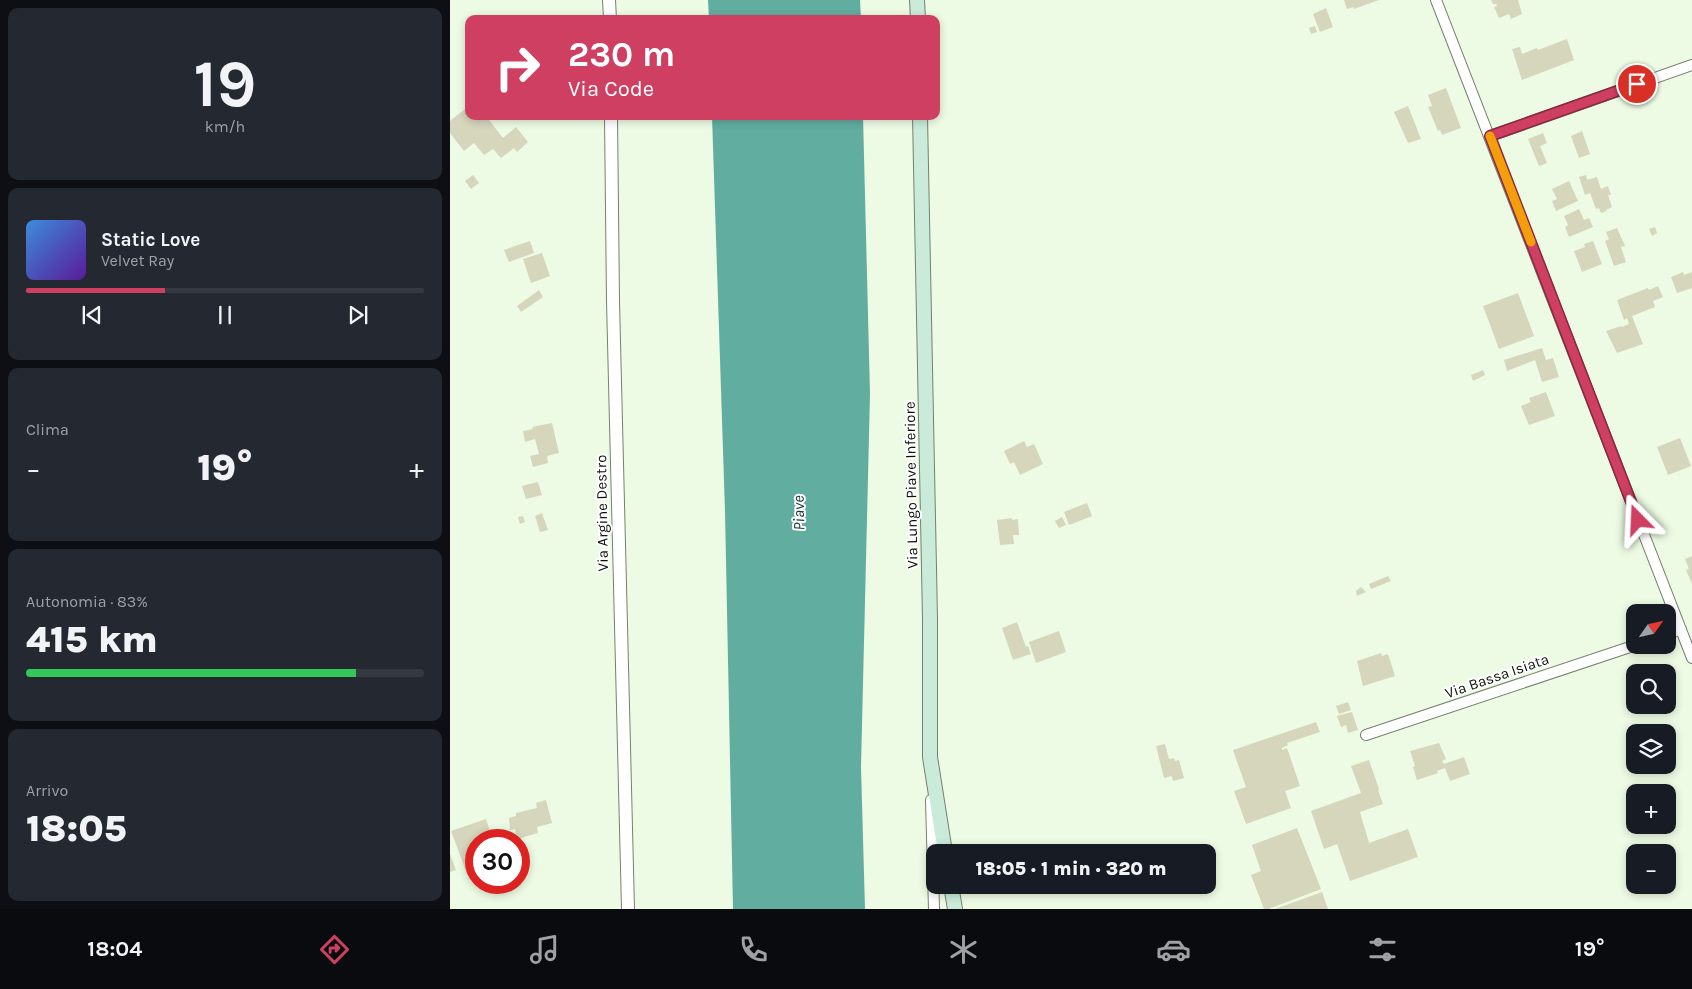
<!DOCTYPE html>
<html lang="it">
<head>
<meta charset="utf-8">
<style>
	:root { --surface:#171b24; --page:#242831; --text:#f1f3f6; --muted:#9ea1a6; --line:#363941; --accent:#cf3f62 }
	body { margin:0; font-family:Karla,sans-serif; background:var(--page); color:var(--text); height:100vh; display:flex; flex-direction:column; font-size:19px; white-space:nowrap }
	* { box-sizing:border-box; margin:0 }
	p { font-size:16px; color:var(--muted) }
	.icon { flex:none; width:28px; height:28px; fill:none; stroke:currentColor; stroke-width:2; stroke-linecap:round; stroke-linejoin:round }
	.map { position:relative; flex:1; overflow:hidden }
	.drawer { display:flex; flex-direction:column; gap:8px; padding:8px; background:#0d0f14; width:450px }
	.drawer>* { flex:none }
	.banner { position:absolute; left:15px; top:15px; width:475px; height:105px; border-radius:10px; box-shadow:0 2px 8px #0003; background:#cf3f62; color:#fff; overflow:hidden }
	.needle { width:32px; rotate:56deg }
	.buttons { position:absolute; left:1176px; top:604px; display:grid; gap:10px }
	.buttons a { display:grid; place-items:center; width:50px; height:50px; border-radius:10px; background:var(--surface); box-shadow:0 2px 8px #0003; font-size:25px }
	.speed { position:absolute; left:15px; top:829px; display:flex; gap:10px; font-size:25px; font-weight:700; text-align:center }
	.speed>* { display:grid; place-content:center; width:65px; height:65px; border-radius:50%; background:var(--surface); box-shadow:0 2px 8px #0003; line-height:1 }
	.speed .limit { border:8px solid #d22; background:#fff; color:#111 }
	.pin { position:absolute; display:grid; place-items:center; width:42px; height:42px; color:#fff; margin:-21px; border:2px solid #fff; border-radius:50%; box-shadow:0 1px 5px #0007 }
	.me { position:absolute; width:55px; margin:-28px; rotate:339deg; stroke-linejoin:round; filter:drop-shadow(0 0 4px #0008) }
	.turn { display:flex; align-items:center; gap:18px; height:105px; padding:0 20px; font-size:22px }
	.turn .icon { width:65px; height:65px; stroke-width:2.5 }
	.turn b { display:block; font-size:35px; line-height:42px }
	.big { font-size:38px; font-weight:800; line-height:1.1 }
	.drawer .card { flex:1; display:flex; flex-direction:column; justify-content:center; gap:8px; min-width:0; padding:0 18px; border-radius:10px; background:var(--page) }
	.drawer .dial { align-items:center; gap:0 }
	.dial b { font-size:65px; line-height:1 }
	.song { display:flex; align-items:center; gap:15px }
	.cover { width:60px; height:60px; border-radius:8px; background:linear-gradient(135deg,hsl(210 70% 55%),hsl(270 70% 35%)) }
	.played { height:5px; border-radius:2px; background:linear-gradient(90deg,var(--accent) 35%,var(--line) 35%) }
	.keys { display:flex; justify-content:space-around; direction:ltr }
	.heat { display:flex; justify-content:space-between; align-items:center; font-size:28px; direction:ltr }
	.charge { height:8px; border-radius:4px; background:linear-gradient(90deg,#34c759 83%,var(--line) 0) }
	.trip { position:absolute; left:476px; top:844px; width:290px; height:50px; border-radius:10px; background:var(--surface); box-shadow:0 2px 8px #0003; font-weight:800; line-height:50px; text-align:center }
	.tabs { display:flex; height:80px; justify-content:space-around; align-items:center; background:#090b0e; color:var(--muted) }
	.tabs .icon { width:35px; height:35px }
	.tabs .active { color:var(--accent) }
	.tabs b { font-size:22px; color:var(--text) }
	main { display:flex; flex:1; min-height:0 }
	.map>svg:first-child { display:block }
	.water { fill:#61ada0 }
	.building { fill:#d5d6bc }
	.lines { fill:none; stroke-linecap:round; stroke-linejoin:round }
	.minor-casing { stroke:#75816d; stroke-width:12 }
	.tertiary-casing { stroke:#75816d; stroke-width:14 }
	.secondary-casing { stroke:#75816d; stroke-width:16 }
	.minor { stroke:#fff; stroke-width:10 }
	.tertiary { stroke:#fff; stroke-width:12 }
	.secondary { stroke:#caebda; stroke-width:14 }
	.route-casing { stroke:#872940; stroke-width:12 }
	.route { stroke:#cf3f62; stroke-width:9 }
	.slow { stroke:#f59e0b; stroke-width:9 }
	.labels { text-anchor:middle; stroke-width:4; stroke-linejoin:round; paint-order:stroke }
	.street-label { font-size:15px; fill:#0a0f07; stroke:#fff }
	.water-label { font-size:16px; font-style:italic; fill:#113631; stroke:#fff }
</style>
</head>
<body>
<main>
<section class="drawer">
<div class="card dial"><b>19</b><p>km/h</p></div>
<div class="card">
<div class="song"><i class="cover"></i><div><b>Static Love</b><p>Velvet Ray</p></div></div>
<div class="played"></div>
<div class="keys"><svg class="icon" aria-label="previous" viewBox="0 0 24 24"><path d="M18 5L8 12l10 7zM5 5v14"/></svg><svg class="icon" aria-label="pause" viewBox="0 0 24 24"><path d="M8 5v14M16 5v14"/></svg><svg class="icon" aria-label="next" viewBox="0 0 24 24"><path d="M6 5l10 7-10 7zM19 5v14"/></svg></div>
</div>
<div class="card"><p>Clima</p>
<div class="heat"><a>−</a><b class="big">19°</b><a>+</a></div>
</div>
<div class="card"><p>Autonomia · 83%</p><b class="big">415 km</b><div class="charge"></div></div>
<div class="card"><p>Arrivo</p><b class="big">18:05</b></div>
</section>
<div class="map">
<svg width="1242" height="909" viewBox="0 0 1242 909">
	<rect width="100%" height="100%" fill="#edfbe4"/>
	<path class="water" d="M258,0h152l1,19h-152z
		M262,116h151l7,278 -9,373 4,142h-132l-8,-398z"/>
	<path class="building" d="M894,0h35l-25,9 -1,-2 -6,2z
		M1041,0h27l4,14 -11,5 -2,-5 -10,4 -5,-11 3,-1 -1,-2h-3z
		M876,8l7,19 -13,5 -7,-18z
		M865,26l2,6 -6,2 -2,-6z
		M1117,39l7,21 -52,20 -10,-31 8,-2 2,7 15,-6 1,2z
		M996,88l15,40 -19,7 -2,-5 -2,1 -10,-24 4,-1 -4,-11z
		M19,106v10h17l17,22 13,-11 12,15 -11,10 -3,-4 -13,10 -8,-9 -9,6 -10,-12 -10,8 -14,-18v-12z
		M958,106l13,33 -13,4 -14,-31z
		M1132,131l8,23 -11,4 -8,-22z
		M1093,133l4,10 -7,3 7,17 -8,3 -11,-27z
		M23,175l6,8 -8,6 -6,-8z
		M1136,175l1,5 10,-3 4,12 7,-3 3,9h-3l4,12 -6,3 1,1 -6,2 -2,-5 -3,1 -6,-16 -5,2 -6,-18z
		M1119,181l9,20 -22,10 -4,-10 5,-2 -5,-10z
		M1129,209l5,11 5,-2 4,9 -24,10 -4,-10 3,-2 -4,-9z
		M1205,227l2,6 -5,3 -3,-7z
		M1167,228l8,18 -4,1 5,15 -12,4 -9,-25 4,-2 -3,-7z
		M80,241l4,12 -25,9 -5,-12z
		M1143,241l9,23 -20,8 -8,-21 11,-4 -1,-3z
		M92,253l8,23 -19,7 -8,-24z
		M1233,272l1,3 8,-3v16l-15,5 -6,-16z
		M1208,286l5,11 -10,4 2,6 -23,9 11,28 -26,9 -11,-22 15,-5 1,1 7,-3 -2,-6 -3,2 -7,-20 31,-12 1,2z
		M89,290l4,7 -22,15 -4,-6z
		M1068,293l16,43 -35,13 -16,-43z
		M1092,348l4,12 7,-2 6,19 -17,5 -7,-22 -28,11 -3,-11z
		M1033,370l2,5 -12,6 -2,-6z
		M1096,392l9,24 -26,9 -8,-19 10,-4 -2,-4z
		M102,423l7,30 -12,3 1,7 -15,4 -3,-11 9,-2 -4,-15 -10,3 -2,-11 10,-2 -1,-2z
		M1230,438l11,28 -23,9 -11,-28z
		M574,441l3,6 7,-3 9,20 -23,11 -6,-13 -4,2 -6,-13z
		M88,482l4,13 -16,4 -4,-13z
		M637,503l5,13 -23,9 -5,-13z
		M92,513l6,17 -8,2 -5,-16z
		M73,516l2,6 -5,2 -2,-7z
		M612,517l4,8 -7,3 -4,-7z
		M562,518v2l6,-1 1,16h-6l1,9 -14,1 -3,-25z
		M1242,556v28l-6,-14 3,-1 -4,-10z
		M938,576l3,5 -20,8 -2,-5z
		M911,587l5,5 -9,4 -1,-5z
		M1203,608l2,4h-12z
		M567,622l9,25 2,-1 3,8 -18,6 -11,-32z
		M609,631l7,21 -30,11 -7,-21z
		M931,653l1,3 6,-2 7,22 -32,10 -6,-25z
		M898,702l3,8 -12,4 -3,-8z
		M902,712l6,18 -10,3 -2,-8 -5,2 -4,-11z
		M866,722l4,10 -33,11 1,2 -6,3v2l5,-2 13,38 -15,5 6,17 -45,16 -12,-33 12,-4 -13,-37z
		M989,743l7,16 -4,2 2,3 20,-7 6,17 -20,7 -5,-13 -8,3 1,2 -21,7 -4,-13 2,-1 -5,-15z
		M715,744l4,15 5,-1 1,3 4,-1 5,18 -11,3 -1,-5 -8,2 -8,-32z
		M919,760l10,29 -1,1 5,14 -23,8 9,31 39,-14 10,28 -68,24 -13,-37 -13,5 -13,-38 50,-18 -10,-27z
		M96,800l6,23 -15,4 1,6 -21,6 -2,-10 -5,1 -1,-12 7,-2v-3l21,-5 -1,-5z
		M36,819l7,21h-17v31l-9,3 -16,-43z
		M847,828l24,61 -52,20h-5l-13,-34 10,-4 -9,-26z
		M0,854l6,16 -6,2z
		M872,892l6,17h-53z"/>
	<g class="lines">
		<defs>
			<path id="minor" d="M986,0l256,658
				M1040,136l202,-71
				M1218,634l13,-5
				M916,735l270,-90
				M481,800l3,109"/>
			<path id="tertiary" d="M159,0l1,19
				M161,116l2,185 15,608"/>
			<path id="secondary" d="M467,0l1,19
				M470,116l10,503v138l15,95
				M501,885l4,24"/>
		</defs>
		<use href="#minor" class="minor-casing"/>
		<use href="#tertiary" class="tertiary-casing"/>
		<use href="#secondary" class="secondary-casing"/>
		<use href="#minor" class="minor"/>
		<use href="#tertiary" class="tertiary"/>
		<use href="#secondary" class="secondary"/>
	</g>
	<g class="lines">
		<defs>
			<path id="route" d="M1187,84l-147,52 148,384"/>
		</defs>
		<use href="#route" class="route-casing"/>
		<use href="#route" class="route"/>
		<path class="slow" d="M1040,136l41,106"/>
	</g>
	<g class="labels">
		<g class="street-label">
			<text transform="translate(461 485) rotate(-91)" y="5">Via Lungo Piave Inferiore</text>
			<text transform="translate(152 513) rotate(-91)" y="5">Via Argine Destro</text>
			<text transform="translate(1047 676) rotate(-19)" y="5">Via Bassa Isiata</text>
		</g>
		<g class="water-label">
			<text transform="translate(348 513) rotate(-91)" y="6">Piave</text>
		</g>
	</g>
</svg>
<div class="buttons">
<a><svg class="needle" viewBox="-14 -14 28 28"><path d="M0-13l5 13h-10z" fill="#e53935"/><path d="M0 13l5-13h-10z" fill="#9ea1a6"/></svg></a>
<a><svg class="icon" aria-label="search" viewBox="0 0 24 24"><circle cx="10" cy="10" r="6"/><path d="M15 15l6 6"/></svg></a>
<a><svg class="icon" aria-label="layers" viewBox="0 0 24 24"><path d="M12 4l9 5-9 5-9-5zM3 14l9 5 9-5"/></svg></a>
<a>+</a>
<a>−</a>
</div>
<div class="speed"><div class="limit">30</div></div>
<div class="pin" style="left:1187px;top:84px;background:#d93025"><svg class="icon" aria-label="arrive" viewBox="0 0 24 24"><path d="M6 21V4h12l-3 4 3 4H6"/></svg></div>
<svg class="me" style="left:1188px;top:520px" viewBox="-20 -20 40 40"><path d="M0-17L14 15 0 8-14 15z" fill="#cf3f62" stroke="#fff" stroke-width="4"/></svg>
<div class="trip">18:05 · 1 min · 320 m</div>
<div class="banner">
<div class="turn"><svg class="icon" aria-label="right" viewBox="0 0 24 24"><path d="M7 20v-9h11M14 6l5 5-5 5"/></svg><div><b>230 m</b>Via Code</div></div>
</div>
</div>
</main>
<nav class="tabs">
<b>18:04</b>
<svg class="icon active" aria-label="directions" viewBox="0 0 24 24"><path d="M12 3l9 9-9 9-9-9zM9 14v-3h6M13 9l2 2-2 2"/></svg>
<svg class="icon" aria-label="music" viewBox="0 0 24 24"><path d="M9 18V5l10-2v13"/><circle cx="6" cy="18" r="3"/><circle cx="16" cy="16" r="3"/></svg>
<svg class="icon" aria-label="phone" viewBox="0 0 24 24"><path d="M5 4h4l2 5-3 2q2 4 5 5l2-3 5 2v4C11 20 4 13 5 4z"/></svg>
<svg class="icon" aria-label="climate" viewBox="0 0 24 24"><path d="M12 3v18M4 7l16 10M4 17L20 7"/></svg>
<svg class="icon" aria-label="car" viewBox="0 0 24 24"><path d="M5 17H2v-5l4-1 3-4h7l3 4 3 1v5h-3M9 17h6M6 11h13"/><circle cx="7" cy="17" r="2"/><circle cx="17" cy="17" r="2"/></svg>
<svg class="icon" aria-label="filters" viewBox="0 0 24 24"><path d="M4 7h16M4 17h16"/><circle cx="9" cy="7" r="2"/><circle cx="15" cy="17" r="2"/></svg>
<b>19°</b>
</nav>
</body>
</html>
